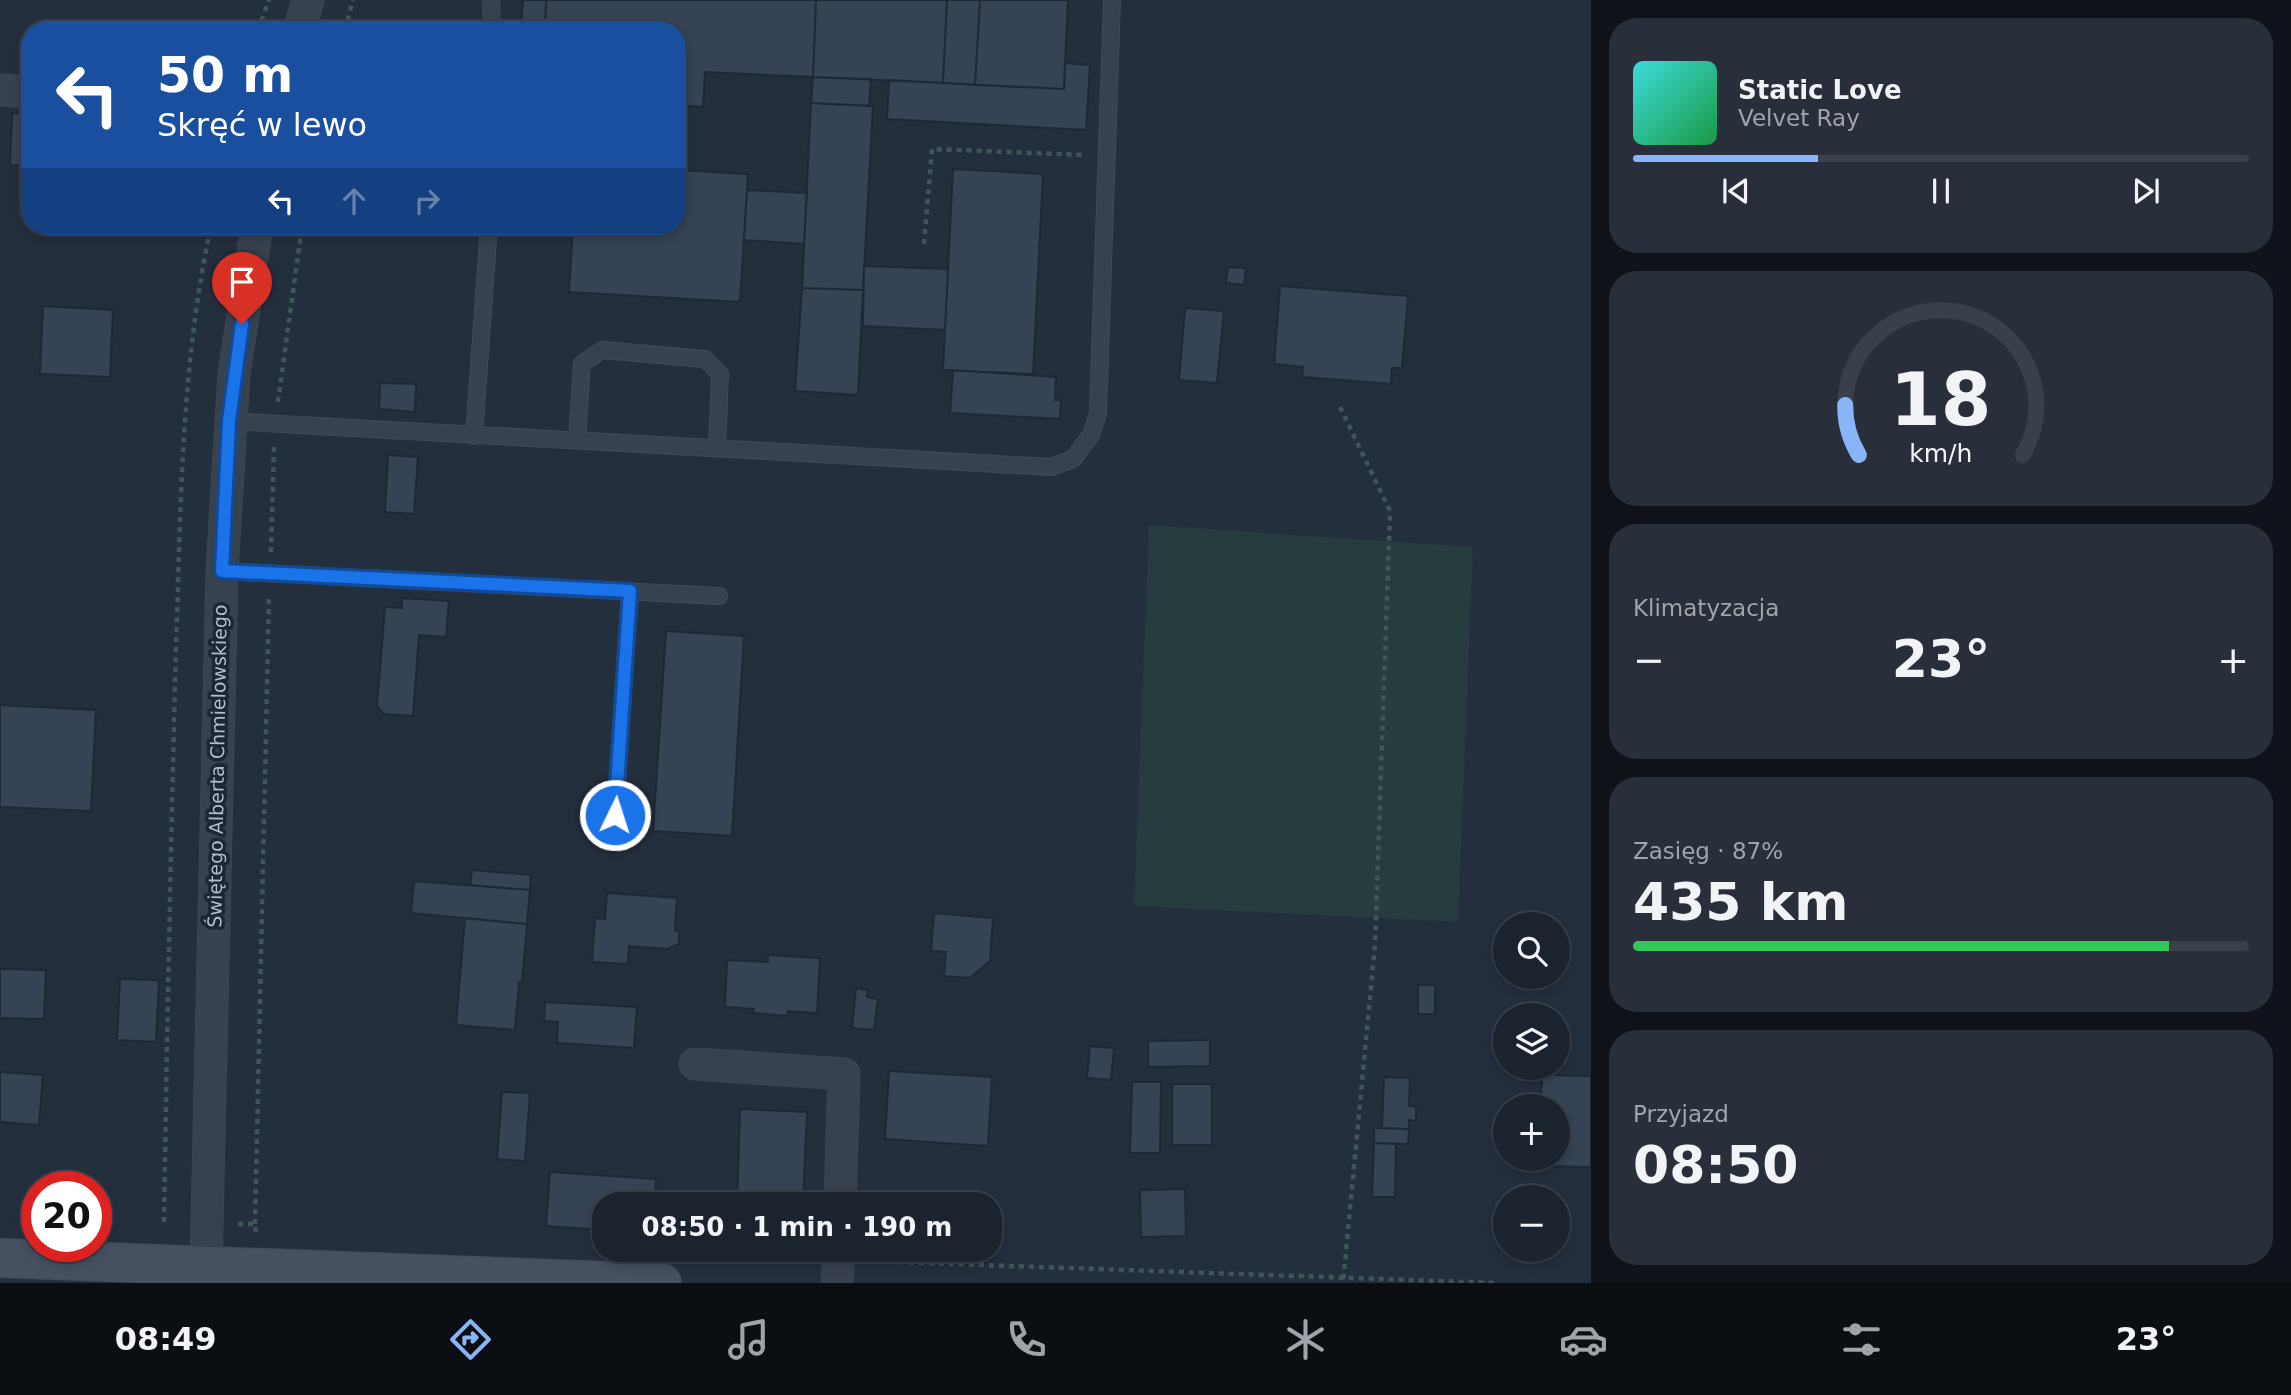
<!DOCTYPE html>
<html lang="pl">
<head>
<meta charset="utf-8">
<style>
	:root { --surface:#1b232e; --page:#282f3a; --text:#f1f3f6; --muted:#a0a4aa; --line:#39404a; --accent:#8ab4f8 }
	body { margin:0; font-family:"DejaVu Sans",sans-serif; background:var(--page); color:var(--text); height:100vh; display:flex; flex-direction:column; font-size:26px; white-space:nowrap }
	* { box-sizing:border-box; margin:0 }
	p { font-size:23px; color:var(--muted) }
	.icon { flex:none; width:38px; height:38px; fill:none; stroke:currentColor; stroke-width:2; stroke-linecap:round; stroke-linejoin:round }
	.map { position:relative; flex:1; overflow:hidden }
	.drawer { display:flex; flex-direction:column; gap:18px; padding:18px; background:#0f1319; width:700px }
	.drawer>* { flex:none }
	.banner { position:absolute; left:21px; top:21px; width:665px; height:214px; border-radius:28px; box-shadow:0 4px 10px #0003,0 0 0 2px var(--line); background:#1a4fa0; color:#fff; overflow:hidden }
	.buttons { position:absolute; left:1493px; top:912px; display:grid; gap:14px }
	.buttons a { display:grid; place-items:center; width:77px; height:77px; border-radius:50%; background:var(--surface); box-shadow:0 4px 10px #0003,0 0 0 2px var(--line); font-size:35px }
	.speed { position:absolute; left:21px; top:1171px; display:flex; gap:14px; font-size:35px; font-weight:700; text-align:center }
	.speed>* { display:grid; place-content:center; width:91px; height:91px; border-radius:50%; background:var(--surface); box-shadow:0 4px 10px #0003,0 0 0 2px var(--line); line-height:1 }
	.speed .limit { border:10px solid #d22; background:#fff; color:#111 }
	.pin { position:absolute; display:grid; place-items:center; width:60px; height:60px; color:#fff; margin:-72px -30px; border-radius:50% 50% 50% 0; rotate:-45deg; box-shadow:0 0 7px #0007 }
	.pin .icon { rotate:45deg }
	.me { position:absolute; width:77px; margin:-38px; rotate:4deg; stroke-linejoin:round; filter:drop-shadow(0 0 5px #0008) }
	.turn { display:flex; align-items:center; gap:24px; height:147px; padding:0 21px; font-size:32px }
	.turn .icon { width:91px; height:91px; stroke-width:2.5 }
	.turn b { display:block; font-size:49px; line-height:60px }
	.lanes { display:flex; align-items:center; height:66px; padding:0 21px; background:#0003; justify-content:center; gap:35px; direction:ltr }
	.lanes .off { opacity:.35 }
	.big { font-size:52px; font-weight:700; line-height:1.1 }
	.drawer .widget { flex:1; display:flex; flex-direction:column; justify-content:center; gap:10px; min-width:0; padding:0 24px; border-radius:28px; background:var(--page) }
	.drawer .dial { align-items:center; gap:0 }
	.dial svg { height:182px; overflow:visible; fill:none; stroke:var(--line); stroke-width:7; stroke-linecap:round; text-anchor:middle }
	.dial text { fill:var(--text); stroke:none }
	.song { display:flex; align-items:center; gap:21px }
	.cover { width:84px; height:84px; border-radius:10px; background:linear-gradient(135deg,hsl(180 70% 55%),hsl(140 70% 35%)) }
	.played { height:7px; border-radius:4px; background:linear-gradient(90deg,var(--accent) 30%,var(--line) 30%) }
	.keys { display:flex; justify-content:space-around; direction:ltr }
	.heat { display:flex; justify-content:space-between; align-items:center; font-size:38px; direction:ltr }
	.charge { height:10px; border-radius:5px; background:linear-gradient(90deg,#34c759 87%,var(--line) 0) }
	.trip { position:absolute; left:592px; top:1192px; width:410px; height:70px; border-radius:28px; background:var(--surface); box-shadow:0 4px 10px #0003,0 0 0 2px var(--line); font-weight:700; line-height:70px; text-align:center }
	.tabs { display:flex; height:112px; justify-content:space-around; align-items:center; background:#0b0e12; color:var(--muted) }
	.tabs .icon { width:49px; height:49px }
	.tabs .selected { color:var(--accent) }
	.tabs b { font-size:32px; color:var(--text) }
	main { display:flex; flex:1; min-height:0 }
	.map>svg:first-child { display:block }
	.green { fill:#263c3f }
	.building { fill:#364354; stroke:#1f2835; stroke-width:2 }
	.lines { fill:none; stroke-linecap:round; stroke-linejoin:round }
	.lane-casing { stroke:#414a57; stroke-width:18 }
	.street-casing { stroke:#414a57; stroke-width:33 }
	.secondary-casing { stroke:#414a57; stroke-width:40 }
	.path { stroke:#3f5557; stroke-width:4.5; stroke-dasharray:5 5; stroke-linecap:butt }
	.lane { stroke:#38414e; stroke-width:16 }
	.street { stroke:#38414e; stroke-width:32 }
	.secondary { stroke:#465061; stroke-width:38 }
	.route-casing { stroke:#114b97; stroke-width:18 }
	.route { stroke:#1a73e8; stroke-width:12 }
	.labels { text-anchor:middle; stroke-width:7; stroke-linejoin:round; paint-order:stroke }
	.street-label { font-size:19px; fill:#b4bcc9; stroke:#1d2633 }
</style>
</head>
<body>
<main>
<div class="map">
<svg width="1591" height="1283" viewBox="0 0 1591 1283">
	<rect width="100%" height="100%" fill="#242f3e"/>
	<path class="green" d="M1149,525l324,22 -15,375 -324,-16z"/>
	<path class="building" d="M523,0h23l-1,30h-24z
		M546,0h270l-3,77 -108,-5 -2,35 -26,-2v-75h-132z
		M816,0h131l-4,83 -130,-6z
		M947,0h33l-5,85 -32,-2z
		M980,0h88l-4,89 -89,-4z
		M1065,63l25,2 -4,65 -199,-11 2,-39 175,9z
		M813,77l58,2 -2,27 -58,-3z
		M811,103l62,3 -10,184 -61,-2z
		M12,113l18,1v52l-20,-1z
		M953,169l90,5 -10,200 -90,-4z
		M677,170l71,4 -8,128 -171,-10 4,-66h104z
		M747,190l60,3 -3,51 -60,-4z
		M864,266l84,3 -3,61 -82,-4z
		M1228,267l18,1 -2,17 -18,-2z
		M1280,286l128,10 -6,72h-10l-1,16 -89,-7 1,-10 -29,-3z
		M802,288l61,2 -5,105 -63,-4z
		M43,306l70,4 -3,67 -70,-3z
		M1185,308l39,3 -7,72 -38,-3z
		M953,370l103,7 -1,23h6l-1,19 -110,-6z
		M380,383l36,1 -1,28 -36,-3z
		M388,455l30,2 -4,57 -29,-2z
		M402,598l47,3 -3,36 -27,-2 -6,81 -29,-2 -7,-8 8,-99 17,1z
		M666,631l78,5 -12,200 -79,-5z
		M0,705l96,5 -5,101 -91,-4z
		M472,870l59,5 -1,15 -60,-5z
		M414,881l116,9 -3,34 -116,-11z
		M607,893l70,5 -2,32 4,1v13l-12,5 -38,-3 -1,18 -36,-2 3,-44 10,1z
		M934,913l59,5 -3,43 -20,17 -26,-2 2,-24 -15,-1z
		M465,918l62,6 -5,59 -3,-1 -4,48 -59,-5z
		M768,955l52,3 -3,55 -29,-2 -1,5 -34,-3 1,-4 -29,-2 2,-47 41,2z
		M0,969l46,1 -2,49 -44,-1z
		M120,979l39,1 -3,62 -39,-2z
		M1418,985h17v29h-17z
		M856,988l12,2 -1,7 11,2 -4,31 -22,-2z
		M545,1002l92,5 -3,41 -77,-5 1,-21 -14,-1z
		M1210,1040v26l-62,1v-26z
		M1090,1046l24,2 -3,32 -24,-2z
		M889,1071l103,6 -4,69 -103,-7z
		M0,1072l43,3 -4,50 -39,-3z
		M1542,1075l49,1v91l-51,-1v-8h18v-52h-17z
		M1384,1077l26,1 -1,28 7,1v14l-7,-1v9l-27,-1z
		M1132,1082h29l-1,71h-30z
		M1172,1084h40v61h-40z
		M502,1092l28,1 -5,68 -28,-2z
		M740,1109l67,3 -4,92h-66z
		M1374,1128l35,1 -1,15 -34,-1z
		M1374,1143l22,1 -1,53h-23z
		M550,1172l106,7 -2,25h-50v26l-58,-4z
		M1185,1189l1,47 -45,1 -1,-47z"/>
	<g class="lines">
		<defs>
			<path id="lane" d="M491,0l1,30
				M229,421l822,46 22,-8 18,-24 7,-22 14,-413
				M474,436l15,-210
				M577,441l5,-77 20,-14 103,9 15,15 -3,75
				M222,571l497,25
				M615,815l15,-224"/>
			<path id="street" d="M299,30l9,-30
				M0,90l30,2
				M695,1064l149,10 -4,130
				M206,1265l16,-694 12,-198 23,-147
				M837,1283l2,-33"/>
			<path id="secondary" d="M0,1258l662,25"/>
		</defs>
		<use href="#lane" class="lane-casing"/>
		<use href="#street" class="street-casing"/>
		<use href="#secondary" class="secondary-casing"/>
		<path class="path" d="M258,30l11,-30
			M345,30l8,-30
			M924,244l8,-95 153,6
			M278,402l24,-176
			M1340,407l50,104 -15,434 -32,338
			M271,552l3,-107
			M164,1222c3,-192 7,-384 12,-576 5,-141 5,-282 35,-420
			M238,1224h17l1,9
			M255,1224l14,-628
			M683,1256l125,3
			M869,1261l626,22"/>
		<use href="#lane" class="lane"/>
		<use href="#street" class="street"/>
		<use href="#secondary" class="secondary"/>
	</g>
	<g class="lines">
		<defs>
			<path id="route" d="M242,324l-13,97 -7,150 408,20 -15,224"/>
		</defs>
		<use href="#route" class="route-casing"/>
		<use href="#route" class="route"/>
	</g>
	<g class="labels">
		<g class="street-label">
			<text transform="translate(217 766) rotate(-89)" y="7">Świętego Alberta Chmielowskiego</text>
		</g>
	</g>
</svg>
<div class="buttons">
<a><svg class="icon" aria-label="search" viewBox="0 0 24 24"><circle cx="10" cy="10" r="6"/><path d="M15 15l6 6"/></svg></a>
<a><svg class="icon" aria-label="layers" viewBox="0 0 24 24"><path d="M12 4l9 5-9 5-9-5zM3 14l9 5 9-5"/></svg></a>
<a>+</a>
<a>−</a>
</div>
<div class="speed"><div class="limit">20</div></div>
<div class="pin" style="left:242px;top:324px;background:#d93025"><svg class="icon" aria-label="arrive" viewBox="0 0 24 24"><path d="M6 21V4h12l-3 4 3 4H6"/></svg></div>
<svg class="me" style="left:615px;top:815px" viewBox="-20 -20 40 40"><circle r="17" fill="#1a73e8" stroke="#fff" stroke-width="3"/><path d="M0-11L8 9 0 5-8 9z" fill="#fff"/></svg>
<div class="trip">08:50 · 1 min · 190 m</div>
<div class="banner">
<div class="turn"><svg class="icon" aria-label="left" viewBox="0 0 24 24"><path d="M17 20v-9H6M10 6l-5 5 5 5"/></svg><div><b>50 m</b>Skręć w lewo</div></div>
<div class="lanes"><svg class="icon" aria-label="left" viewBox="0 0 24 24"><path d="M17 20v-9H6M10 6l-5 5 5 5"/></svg><svg class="icon off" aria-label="ahead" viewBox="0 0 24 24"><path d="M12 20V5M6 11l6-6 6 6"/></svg><svg class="icon off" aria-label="right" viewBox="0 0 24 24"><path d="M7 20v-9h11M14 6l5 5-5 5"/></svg></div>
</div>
</div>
<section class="drawer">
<div class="widget">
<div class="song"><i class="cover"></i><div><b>Static Love</b><p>Velvet Ray</p></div></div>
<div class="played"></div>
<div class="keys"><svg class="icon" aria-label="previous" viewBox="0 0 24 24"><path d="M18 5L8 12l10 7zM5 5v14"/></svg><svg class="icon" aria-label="pause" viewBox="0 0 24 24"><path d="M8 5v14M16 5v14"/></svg><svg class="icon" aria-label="next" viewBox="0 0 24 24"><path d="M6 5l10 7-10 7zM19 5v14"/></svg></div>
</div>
<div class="widget dial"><svg viewBox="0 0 100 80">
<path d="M14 69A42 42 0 1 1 86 69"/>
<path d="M14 69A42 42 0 0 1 8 47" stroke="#8ab4f8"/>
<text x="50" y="56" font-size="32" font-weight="700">18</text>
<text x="50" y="72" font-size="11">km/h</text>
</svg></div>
<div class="widget"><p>Klimatyzacja</p>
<div class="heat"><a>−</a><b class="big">23°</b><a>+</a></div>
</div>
<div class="widget"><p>Zasięg · 87%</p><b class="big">435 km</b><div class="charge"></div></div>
<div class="widget"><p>Przyjazd</p><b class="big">08:50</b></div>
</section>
</main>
<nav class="tabs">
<b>08:49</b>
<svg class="icon selected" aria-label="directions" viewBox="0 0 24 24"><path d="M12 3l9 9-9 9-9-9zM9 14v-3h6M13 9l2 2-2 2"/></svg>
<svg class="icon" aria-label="music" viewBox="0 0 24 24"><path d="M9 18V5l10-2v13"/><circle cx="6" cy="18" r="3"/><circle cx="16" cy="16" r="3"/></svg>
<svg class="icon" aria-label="phone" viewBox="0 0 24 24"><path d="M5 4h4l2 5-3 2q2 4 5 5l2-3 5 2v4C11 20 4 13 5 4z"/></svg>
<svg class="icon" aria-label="climate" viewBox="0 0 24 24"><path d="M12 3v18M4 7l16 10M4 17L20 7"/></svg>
<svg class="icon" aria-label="car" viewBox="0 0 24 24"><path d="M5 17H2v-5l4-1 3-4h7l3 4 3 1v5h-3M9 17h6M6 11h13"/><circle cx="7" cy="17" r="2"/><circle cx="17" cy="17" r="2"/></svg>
<svg class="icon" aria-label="filters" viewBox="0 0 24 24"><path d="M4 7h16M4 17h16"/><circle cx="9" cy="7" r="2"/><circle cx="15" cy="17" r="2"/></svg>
<b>23°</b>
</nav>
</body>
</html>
